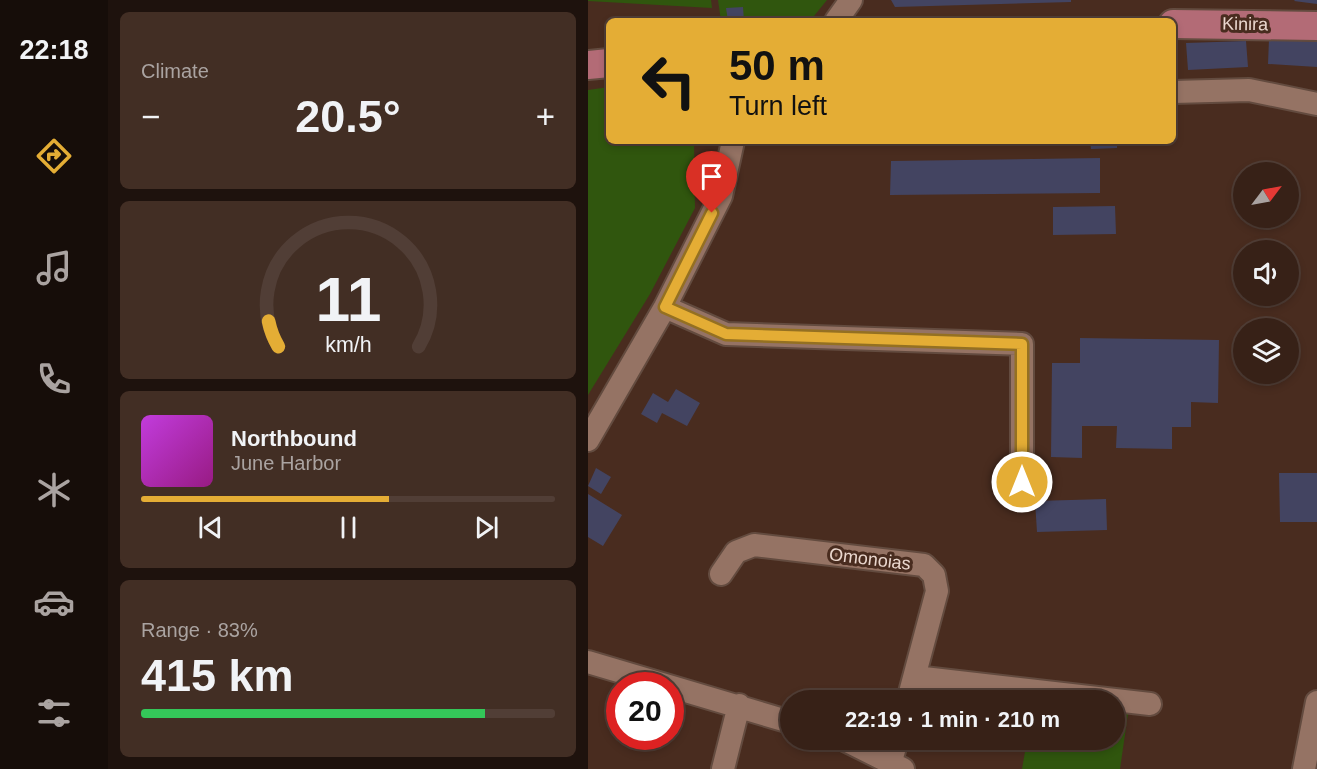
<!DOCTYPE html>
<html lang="en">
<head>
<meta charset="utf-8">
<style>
	:root { --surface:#372117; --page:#422e24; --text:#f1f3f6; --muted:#aaa3a1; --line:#513e36; --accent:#e4ad35 }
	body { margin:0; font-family:Helvetica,sans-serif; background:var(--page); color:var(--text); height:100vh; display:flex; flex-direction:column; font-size:22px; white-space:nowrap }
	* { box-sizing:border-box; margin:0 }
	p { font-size:20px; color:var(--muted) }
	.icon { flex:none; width:33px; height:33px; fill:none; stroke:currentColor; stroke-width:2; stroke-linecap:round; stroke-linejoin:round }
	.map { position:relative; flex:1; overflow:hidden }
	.sheet { display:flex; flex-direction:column; gap:12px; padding:12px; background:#1e120d; width:480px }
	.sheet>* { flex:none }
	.guide { position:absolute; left:18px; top:18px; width:570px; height:126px; border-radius:9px; box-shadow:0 3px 9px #0003,0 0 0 2px var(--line); background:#e4ad35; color:#111; overflow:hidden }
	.needle { width:39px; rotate:58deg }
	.fabs { position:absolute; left:645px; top:162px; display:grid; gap:12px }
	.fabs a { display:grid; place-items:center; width:66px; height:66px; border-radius:50%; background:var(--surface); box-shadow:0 3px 9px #0003,0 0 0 2px var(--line); font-size:30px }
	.speed { position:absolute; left:18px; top:672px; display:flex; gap:12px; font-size:30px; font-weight:700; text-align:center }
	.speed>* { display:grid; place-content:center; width:78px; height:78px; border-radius:50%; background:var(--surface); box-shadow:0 3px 9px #0003,0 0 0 2px var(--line); line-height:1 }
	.speed .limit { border:9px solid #d22; background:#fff; color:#111 }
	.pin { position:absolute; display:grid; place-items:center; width:51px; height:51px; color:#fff; margin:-62px -26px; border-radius:50% 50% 50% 0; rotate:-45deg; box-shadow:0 0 6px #0007 }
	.pin .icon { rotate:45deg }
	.me { position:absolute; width:66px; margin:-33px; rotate:0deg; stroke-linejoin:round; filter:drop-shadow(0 0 4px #0008) }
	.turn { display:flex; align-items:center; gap:21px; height:126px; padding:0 24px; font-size:27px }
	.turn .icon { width:78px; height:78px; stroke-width:2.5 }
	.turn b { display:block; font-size:42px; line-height:51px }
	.big { font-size:45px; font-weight:700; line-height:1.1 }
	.sheet .tile { flex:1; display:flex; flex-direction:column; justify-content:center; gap:9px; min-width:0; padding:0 21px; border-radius:9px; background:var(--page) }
	.sheet .dial { align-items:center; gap:0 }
	.dial svg { height:156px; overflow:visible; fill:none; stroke:var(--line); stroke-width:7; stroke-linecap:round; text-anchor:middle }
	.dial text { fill:var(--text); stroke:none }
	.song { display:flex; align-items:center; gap:18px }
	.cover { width:72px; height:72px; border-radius:9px; background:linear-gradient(135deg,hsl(290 70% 55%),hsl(310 70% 35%)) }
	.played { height:6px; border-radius:3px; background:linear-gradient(90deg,var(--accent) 60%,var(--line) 60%) }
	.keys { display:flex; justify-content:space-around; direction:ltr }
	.heat { display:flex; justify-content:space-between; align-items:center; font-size:33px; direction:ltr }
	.charge { height:9px; border-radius:4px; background:linear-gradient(90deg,#34c759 83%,var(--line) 0) }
	.trip { position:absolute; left:192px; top:690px; width:345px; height:60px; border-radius:30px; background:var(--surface); box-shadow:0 3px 9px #0003,0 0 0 2px var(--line); font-weight:700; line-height:60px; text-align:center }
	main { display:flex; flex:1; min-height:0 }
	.menu { display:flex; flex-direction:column; width:108px; justify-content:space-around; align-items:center; background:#160d09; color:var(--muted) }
	.menu .icon { width:42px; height:42px }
	.menu .selected { color:var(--accent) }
	.menu b { font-size:27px; color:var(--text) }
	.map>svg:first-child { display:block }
	.green { fill:#30560e }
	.building { fill:#434461 }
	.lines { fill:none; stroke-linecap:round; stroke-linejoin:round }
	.minor-casing { stroke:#634b3f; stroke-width:26 }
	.major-casing { stroke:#634b3f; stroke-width:32 }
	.minor { stroke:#957364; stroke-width:22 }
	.major { stroke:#b36b76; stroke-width:28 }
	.route-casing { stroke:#947022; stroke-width:15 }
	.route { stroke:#e4ad35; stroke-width:10 }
	.labels { text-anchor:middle; stroke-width:6; stroke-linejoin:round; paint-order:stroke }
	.street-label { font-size:18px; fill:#ead7ce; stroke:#492c1f }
</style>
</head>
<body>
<main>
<nav class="menu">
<b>22:18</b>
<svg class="icon selected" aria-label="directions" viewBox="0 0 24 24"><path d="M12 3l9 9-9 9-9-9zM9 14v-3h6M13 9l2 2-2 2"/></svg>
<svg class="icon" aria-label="music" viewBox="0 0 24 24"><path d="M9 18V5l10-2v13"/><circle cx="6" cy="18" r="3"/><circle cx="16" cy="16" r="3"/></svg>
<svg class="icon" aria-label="phone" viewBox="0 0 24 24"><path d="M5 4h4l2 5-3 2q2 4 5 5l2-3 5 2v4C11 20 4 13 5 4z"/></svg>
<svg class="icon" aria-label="climate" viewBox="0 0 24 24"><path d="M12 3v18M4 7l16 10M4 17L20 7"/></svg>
<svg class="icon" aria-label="car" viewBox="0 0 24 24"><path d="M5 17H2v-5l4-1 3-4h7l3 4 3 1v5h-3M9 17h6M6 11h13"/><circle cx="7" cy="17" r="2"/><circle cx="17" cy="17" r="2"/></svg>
<svg class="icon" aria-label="filters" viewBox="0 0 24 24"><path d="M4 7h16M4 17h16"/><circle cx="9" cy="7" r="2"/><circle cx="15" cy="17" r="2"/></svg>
</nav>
<section class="sheet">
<div class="tile"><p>Climate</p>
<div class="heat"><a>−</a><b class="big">20.5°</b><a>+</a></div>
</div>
<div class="tile dial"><svg viewBox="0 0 100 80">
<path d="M14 69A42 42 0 1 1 86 69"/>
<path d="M14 69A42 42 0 0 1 9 56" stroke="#e4ad35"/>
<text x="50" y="56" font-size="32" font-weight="700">11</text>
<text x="50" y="72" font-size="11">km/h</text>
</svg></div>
<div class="tile">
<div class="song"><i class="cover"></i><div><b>Northbound</b><p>June Harbor</p></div></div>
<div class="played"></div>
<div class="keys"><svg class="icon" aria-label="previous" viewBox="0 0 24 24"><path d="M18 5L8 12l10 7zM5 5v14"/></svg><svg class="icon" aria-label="pause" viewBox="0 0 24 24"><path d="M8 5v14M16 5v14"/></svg><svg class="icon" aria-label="next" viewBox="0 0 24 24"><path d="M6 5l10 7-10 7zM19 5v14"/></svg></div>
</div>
<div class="tile"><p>Range · 83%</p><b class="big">415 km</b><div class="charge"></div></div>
</section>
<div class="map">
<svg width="729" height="769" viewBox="0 0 729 769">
	<rect width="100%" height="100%" fill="#492c1f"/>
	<path class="green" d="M0,0h123l1,8 -124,-7z
		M130,0h109l-17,21h-89z
		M21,87v54h85l1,67 -45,86 -62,101v-305z
		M527,712l13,2 -8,55h-98l5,-29h87z"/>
	<path class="building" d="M303,0h180v2l-176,5z
		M707,0h22v4l-23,-3z
		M155,7l1,14h-16l-2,-13z
		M681,39l48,3v25l-49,-3z
		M658,41l2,26 -60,3 -2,-27z
		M502,141h27v7l-26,1z
		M512,158v35l-210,2 1,-34z
		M527,206l1,28 -63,1v-28z
		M492,338l139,2 -1,63 -27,-1v25h-19v22l-56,-1 1,-22h-35v32l-31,-1 1,-94h28z
		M88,389l24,14 -13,23 -25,-13 -5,10 -16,-9 12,-21 15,9z
		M8,468l15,9 -10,17 -13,-8z
		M691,473h38v49h-37z
		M0,494l34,21 -19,31 -15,-9z
		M518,499l1,31 -70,2 -2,-31z"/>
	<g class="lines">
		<defs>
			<path id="minor" d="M248,21l15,-21
				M585,92l76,-2 68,14
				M77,307l61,27 296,10v138
				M0,440l77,-133 56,-111 12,-55
				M133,574l15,-22 18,-7 170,20 10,10 3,16 -29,109
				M0,662l202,60
				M327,677l235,27
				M257,740l58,29
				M303,761l6,-21
				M135,769l16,-64
				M716,769l13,-67"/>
			<path id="major" d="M585,24l144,2
				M0,65l21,-2"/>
		</defs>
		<use href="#minor" class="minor-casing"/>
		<use href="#major" class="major-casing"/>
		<use href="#minor" class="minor"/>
		<use href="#major" class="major"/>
	</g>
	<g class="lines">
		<defs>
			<path id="route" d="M124,213l-47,94 61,27 296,10v138"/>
		</defs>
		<use href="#route" class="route-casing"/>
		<use href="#route" class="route"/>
	</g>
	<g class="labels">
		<g class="street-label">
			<text transform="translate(657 24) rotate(1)" y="6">Kinira</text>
			<text transform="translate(282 559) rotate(7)" y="6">Omonoias</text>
		</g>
	</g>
</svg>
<div class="fabs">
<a><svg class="needle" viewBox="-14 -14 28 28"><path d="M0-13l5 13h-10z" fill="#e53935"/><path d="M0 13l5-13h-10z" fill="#aaa3a1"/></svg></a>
<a><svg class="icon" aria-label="sound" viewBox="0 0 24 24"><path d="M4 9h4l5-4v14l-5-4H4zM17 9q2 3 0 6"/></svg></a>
<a><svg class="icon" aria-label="layers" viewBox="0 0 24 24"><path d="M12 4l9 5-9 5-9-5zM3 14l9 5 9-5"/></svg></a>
</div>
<div class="speed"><div class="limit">20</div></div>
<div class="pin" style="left:124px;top:213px;background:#d93025"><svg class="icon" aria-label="arrive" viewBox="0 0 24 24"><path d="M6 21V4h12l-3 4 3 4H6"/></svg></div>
<svg class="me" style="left:434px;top:482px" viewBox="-20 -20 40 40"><circle r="17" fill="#e4ad35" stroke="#fff" stroke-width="3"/><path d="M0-11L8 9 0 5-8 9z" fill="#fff"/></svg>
<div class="trip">22:19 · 1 min · 210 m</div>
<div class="guide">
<div class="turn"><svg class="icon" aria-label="left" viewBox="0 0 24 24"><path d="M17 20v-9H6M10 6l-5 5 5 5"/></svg><div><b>50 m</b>Turn left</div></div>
</div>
</div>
</main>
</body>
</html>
